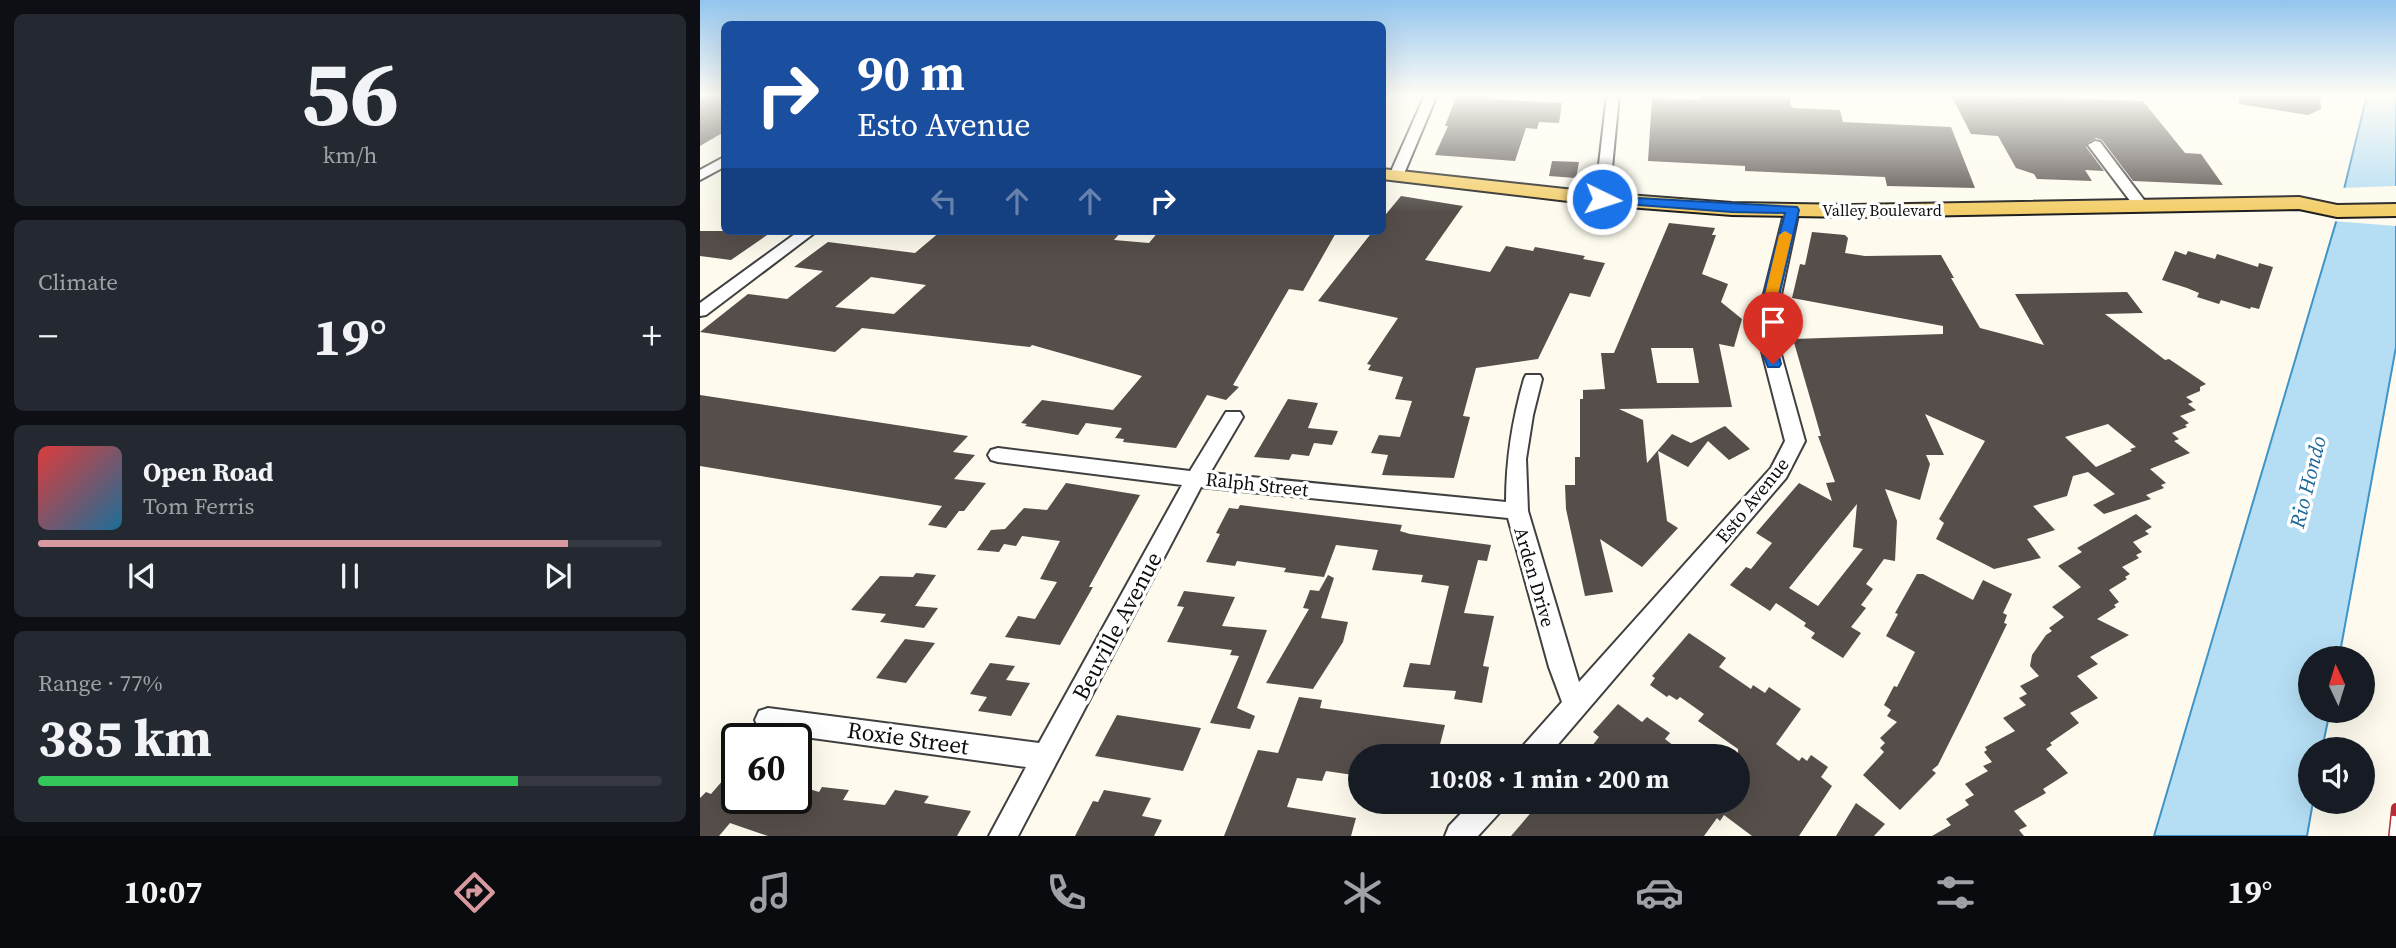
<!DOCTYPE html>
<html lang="en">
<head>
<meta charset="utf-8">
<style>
	:root { --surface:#171b24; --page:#242831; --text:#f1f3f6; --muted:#9ea1a6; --line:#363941; --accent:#d7999f }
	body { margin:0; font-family:"Source Serif 4",serif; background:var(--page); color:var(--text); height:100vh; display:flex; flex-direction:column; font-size:26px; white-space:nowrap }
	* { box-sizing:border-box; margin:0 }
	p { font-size:23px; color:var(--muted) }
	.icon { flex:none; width:38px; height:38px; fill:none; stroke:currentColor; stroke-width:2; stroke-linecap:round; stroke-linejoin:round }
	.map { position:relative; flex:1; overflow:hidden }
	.details { display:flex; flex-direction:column; gap:14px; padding:14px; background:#0d0f14; width:700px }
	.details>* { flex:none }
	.banner { position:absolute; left:21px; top:21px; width:665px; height:214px; border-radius:10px; box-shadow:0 7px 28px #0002; background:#1a4fa0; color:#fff; overflow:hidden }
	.needle { width:46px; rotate:356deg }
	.buttons { position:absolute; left:1598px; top:646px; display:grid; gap:14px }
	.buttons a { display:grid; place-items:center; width:77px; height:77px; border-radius:50%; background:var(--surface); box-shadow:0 7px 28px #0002; font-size:35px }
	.speed { position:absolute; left:21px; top:723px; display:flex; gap:14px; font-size:35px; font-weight:700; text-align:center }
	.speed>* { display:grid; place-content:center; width:91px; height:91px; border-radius:50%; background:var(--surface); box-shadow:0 7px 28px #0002; line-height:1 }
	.speed .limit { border:4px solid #111; border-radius:10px; background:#fff; color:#111 }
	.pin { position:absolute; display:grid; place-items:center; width:60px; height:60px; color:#fff; margin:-72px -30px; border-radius:50% 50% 50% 0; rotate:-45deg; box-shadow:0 0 7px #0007 }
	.pin .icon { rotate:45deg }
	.me { position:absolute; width:77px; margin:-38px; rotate:94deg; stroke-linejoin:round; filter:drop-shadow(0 0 5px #0008) }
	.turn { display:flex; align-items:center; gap:24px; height:147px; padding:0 21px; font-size:32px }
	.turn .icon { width:91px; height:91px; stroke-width:2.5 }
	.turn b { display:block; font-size:49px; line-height:60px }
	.lanes { display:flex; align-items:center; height:66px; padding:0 21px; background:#0003; justify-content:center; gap:35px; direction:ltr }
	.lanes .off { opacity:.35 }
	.big { font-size:52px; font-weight:700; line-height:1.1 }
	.details .card { flex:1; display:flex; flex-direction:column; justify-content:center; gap:10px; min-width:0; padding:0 24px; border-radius:10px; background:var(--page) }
	.details .dial { align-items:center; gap:0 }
	.dial b { font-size:91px; line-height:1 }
	.song { display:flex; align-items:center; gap:21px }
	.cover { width:84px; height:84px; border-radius:10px; background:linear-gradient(135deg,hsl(0 70% 55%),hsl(200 70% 35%)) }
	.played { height:7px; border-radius:4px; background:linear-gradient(90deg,var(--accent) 85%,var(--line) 85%) }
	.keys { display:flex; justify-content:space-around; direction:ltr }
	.heat { display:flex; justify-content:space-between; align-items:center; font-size:38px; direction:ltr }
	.charge { height:10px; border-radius:5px; background:linear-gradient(90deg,#34c759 77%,var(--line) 0) }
	.trip { position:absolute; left:648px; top:744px; width:402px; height:70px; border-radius:35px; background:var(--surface); box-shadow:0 7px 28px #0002; font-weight:700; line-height:70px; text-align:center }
	.dock { display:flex; height:112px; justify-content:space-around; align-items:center; background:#090b0e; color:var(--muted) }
	.dock .icon { width:49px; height:49px }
	.dock .current { color:var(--accent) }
	.dock b { font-size:32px; color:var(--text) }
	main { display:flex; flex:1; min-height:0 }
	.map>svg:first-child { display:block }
	.water { fill:#b5def4; stroke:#3f94c8; stroke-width:2 }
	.pier { fill:#fefbee }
	.building { fill:#554e4a; fill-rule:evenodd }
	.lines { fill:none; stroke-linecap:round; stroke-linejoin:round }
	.minor-casing { stroke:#404040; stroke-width:4 }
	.major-casing { stroke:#1e1e1e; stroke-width:4 }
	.minor { fill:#fff; fill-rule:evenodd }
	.major { fill:#f3ce6a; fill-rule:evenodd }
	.rail-casing { stroke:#b82b35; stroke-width:10 }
	.rail { stroke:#fff; stroke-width:7; stroke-dasharray:20; stroke-linecap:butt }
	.route { fill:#1a73e8; stroke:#114b97; stroke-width:2 }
	.slow { fill:#f59e0b }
	.labels { text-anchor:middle; stroke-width:7; stroke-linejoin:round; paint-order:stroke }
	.far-street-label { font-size:16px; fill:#0d0d0d; stroke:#fff }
	.street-label { font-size:19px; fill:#0d0d0d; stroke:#fff }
	.water-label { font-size:21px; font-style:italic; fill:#1b669a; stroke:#fff }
	.near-street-label { font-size:23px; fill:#0d0d0d; stroke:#fff }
</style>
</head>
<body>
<main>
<section class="details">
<div class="card dial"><b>56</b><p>km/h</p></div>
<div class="card"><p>Climate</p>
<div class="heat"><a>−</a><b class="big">19°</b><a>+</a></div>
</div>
<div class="card">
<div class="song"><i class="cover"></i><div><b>Open Road</b><p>Tom Ferris</p></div></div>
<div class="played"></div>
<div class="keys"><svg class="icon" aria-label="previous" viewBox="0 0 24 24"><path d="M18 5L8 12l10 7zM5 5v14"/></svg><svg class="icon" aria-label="pause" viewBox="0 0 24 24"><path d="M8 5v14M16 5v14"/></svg><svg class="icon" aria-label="next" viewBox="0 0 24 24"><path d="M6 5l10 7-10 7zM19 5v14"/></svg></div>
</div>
<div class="card"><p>Range · 77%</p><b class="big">385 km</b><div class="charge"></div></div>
</section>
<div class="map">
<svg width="1696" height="836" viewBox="0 0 1696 836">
	<rect width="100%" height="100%" fill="#fefbee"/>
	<path class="water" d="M1667,95h29v252l-57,311h-29v52l20,1 -8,38h-12v53h3l-6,34h-153l182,-614z"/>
	<path class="pier" d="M1696,186v40l-64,-5 8,-33z"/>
	<path class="building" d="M0,95h24v37l-24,14z
		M757,95h34l-2,4 73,4 -3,20 -20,-1 -2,7 -11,-1 -11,33 -80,-6 13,-29h-3z
		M1000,95h89l2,11 3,2 46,2 3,12 108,5 24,61 -88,-2 -2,-9 -140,-6v-5l-97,-5 4,-63 48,2z
		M1251,95l192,6 42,52 16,1 22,31 -90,-4 -31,-41 -6,-2 -9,5 -1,4 18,24 -19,-1 7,11 -55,-2 -3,-5 -18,-6 -18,-32 -27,-2z
		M1539,95h81l1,14 -13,6 -69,-11z
		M852,161l27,1 -3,16 -27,-2z
		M701,196l62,10 -38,54 65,12 16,-26 27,5 2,-4 50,9 -2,3 22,4 -15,34 -20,-4 -32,66 -62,9 -13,48 7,1 -16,61 -72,-3 6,-20 -17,-2 8,-18 21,2 12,-36 -17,-2 8,-22 -35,-7 3,-5 -4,-1 31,-46 -80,-17 55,-70h9v-12z
		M969,223l46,5 -3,7h4l-14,39 26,10 -7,18 21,17 -8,28 -15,-3 13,63 -113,2 24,11 4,43 25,-29 19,9 34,-17 25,23 -21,11 -21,-19 -20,26 -30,-16 9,70 11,7 -36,39 -42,-28 13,53 -28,4 -19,-87 -1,-24h10v-28h5v-58h3v-9l22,-1 -4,-36h13zM951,348h42l6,35h-42z
		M0,231h73l-42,29 -31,-4z
		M241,231h161l18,2 -6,7 35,3 10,-12h178l-34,60 -14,-2 -56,96 6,2 -13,13 -19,-5 -31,53 -53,-6 1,-3 -9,-1 7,-10 -36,-5 -8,12 -53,-9 2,-2 -6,-1 21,-23 71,10 29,-34 -110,-31 -2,2 -168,-19 -27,24 -135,-20 48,-38 39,5 36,-28 -29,-4 34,-25 87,11zM171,277l55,8 -32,29 -59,-7z
		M1112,232l33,3 3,3 -3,15 20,3 76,-1 13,23h-3l29,50 64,17 -29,-51 112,-2 16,21 -38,1 60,46 4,-1 37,25 -6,3v4l-14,6 7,5 -5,2 8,6 -16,6 9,7 -4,2 2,2 -15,6 7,6 -5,2 16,12 -40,16 16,14 -5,2 3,3 -18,7 5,4 -47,15 -11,-9 22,-11 -27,-22 -15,4 -6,20 -34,10 22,24 -28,9 14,19 -47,11 -58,-30 8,-16 -5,-4 46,-78 -60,-27 19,41h-18l4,9 -10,36 -35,-11 12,32 -2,40 -11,-2 -18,25 7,5 -12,16 5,3 -15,19 10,6 -18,25 -32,-20 4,-5 -11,-7 2,-3 -30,-20 -6,8 -40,-26 16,-18 5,2 21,-26 -16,-10 43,-50 33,18 -6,-18 9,-1 -17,-46h3l-28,-97 150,-5v-8l-151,-28 8,-34 5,1zM1408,424l28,23 -6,2 2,2 -36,16 -31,-30zM1157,504l-4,43 10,2 -45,57 -29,-18z
		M1475,251l11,4 2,-4 27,8 2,-5 41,13 1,-4 14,4 -14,42 -8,-2 -1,2 -29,-9 -2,4 -22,-7 2,-4 -12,-5 -25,-8z
		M0,395l268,41 -15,16 22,3 -21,24 32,4 -22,28h-5l-13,17 -18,-3 14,-19 -242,-40z
		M588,399l30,4 -10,25 30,3 -6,14 -18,-2 -5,13 -17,-2 -3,6 -35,-3z
		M366,483l74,12 -51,92h4l-33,58 -55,-8 13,-21 17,3 22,-37 -17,-3 20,-38 -38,-5 -6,10 -12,-2 -5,8 -22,-2 14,-20 14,-1 19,-21 23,2z
		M540,505l162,20 -2,6 10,3 81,11 -4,16 -9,-1 -14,53 30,3 -11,50 6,1 -7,36 -28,-4 2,-8 -53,-4 7,-24 20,2 19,-79 -28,-4 2,-7 -51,-5 6,-20 -42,-5 -12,32 -40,-5 2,-4 -49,-7 -2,5 -29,-4 14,-28 -4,-1 13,-25 9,1z
		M1436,514l16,13 -7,4 4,3 -16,8 9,10 -6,3 3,3 -17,9 8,7 -5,3 2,2 -18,11 10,12 -5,3 2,2 -19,12 32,16 -39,22 8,7 -21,12 21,22 -28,15 9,10 -29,20 2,2 -6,4 22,24 -25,16 3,4 -32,18 13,15 -8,4 5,6h-92l19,-11 -5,-6 23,-14 -4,-5 9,-5 -9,-11 23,-13 -5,-5 9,-4 -8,-10 3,-2 -2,-3 30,-16 -12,-13 23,-13 -7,-7 8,-4 -7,-8 19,-10 -9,-10 2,-11 14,-20 6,-4 -3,-3 15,-11 -12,-10 29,-20 -23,-21 24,-14 -5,-4z
		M216,573l20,2 -21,31 23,2 -14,20 -44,-6 6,-8 -35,-4 29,-34 33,1z
		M1217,574h6l50,26 10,-20 29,14 -9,19 4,2 -3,8 3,1 -40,83 -29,58 -6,5 4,3 -36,37 -37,-35 21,-23 -4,-4 5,-5 -5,-5 17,-16 -10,-6 4,-6 -7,-5 10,-19 3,1 18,-35 -29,-16 12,-22 -3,-1z
		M628,575l6,3 -13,40 27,4 -5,20 -30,47 -47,-6 43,-74 -6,-1 7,-18 9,1z
		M484,591l51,6 -13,29 45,4 -30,78 18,8 -5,13 -40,-6 29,-67 -9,-1 2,-5 -65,-8 17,-35 -7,-1z
		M989,633l37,25 -7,9 32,22 2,-4 12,8 4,-6 32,22 -25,35 23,17 3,-4 5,4 4,-6 17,12 -7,10 11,9 -33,50h-47l-28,-21 -4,6 -3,-3 -13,18h-193l29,-34h198v-53l-40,-28 6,-7 -24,-17 -3,3 -8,-5 -2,2 -17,-12 5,-7 -3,-2z
		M205,639l30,4 -29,40 -30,-5z
		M290,663l25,3 -9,14 24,3 -19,33 -33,-5 9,-14 -17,-3z
		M599,697l23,3 -2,8 125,17 -8,31h-77v20l-34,-5 -4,10 -25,-3 -10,29 69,11 -5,18h-127l34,-86 20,3z
		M918,704l24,18 5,-5 23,16 -5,6 22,17h-103l15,-19 -6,-5z
		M417,715l84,13 -18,43 -88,-15z
		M37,764v34h59v-13l23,7 3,-5 27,3 -6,10 42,5 10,-15 34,6 -5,7 47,8 -14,25h-189l-38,-13 -11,13h-19v-38l6,-6 5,2z
		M404,790l47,8 -9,18 20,4 -8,16h-79l18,-35 5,1z
		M1156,803l29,21 -11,12h-38z"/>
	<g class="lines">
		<defs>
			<path id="minor" d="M725,95h12l-34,81 -2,3h-10l-2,-3z
				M907,95h12l-10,104 -7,4 -7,-4z
				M1395,141l5,1 47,62 2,3 -2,3h-10l-49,-65z
				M24,157v10l-24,13v-10z
				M1092,206l7,4 -23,108 1,22 28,101 -19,37 -238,278h-30l4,-9 40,-45 -13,-35 -41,-149 -307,-31 -183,349h-29l37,-69 -258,-35 -9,-3 -4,-9 4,-9 9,-3 271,35 143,-258 -184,-23 -7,-2 -3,-5 3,-5 7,-2 192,23 36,-59h14l3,5 -33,56 296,29c0,-43 6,-81 18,-123l2,-4h14l2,4 -9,36 -7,44 2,52 51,171 192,-214 14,-27 -26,-101 -1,-22 27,-108z
				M99,231h18l-111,84 -6,1v-13z
				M772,802h32l-4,10 -22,24h-33l4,-10z"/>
			<path id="major" d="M682,169l220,24 130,10 121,2 446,-8 38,8 59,-1v12l-59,1 -38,-8 -446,8 -121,-2 -130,-10 -220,-26z"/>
		</defs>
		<use href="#minor" class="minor-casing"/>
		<use href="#major" class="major-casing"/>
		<use href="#minor" class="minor"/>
		<use href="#major" class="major"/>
		<defs>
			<path id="rail" d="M1693,836l3,-28"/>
		</defs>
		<use href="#rail" class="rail-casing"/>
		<use href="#rail" class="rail"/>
	</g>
	<linearGradient id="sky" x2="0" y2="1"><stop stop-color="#93c5ed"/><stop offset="0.45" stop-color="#fffdf7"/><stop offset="1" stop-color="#fffdf7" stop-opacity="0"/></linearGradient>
	<rect width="1696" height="212" fill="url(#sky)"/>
	<path class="route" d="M902,196l195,11 2,3 -25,108 1,22 6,24 -2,3h-11c-21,-41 7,-111 17,-154l-53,-1 -134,-10 -2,-3z"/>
	<path class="slow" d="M1085,231l7,4 -16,68 -7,4 -6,-4 16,-68z"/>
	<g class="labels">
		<g class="far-street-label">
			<text x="1182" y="216">Valley Boulevard</text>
		</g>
		<g class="street-label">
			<text transform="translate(557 484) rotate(6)" y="7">Ralph Street</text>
			<text transform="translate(1052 500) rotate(-51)" y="7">Esto Avenue</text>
			<text transform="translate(835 577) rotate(74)" y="7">Arden Drive</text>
		</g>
		<g class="water-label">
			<text transform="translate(1608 482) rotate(-76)" y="7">Rio Hondo</text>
		</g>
		<g class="near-street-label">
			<text transform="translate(417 626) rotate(-62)" y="8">Beuville Avenue</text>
			<text transform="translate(208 738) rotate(8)" y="8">Roxie Street</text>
		</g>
	</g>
</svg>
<div class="buttons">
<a><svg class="needle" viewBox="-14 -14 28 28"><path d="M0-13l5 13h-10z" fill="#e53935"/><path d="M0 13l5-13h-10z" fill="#9ea1a6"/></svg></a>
<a><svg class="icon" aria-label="sound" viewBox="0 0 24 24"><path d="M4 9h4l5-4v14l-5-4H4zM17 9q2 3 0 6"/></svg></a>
</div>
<div class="speed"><div class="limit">60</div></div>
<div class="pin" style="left:1073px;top:364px;background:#d93025"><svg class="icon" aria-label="arrive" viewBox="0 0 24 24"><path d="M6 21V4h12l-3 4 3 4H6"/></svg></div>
<svg class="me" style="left:902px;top:199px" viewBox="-20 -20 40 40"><circle r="17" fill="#1a73e8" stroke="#fff" stroke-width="3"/><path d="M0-11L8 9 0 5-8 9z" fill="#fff"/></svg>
<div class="trip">10:08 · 1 min · 200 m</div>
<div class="banner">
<div class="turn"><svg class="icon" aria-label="right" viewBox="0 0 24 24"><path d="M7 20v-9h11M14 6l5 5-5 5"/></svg><div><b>90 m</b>Esto Avenue</div></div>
<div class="lanes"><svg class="icon off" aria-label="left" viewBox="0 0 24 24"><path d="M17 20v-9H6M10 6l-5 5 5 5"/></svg><svg class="icon off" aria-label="ahead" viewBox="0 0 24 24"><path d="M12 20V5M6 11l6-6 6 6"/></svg><svg class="icon off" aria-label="ahead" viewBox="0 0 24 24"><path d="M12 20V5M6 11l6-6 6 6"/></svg><svg class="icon" aria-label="right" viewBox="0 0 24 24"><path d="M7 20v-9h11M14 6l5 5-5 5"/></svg></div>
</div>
</div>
</main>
<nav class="dock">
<b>10:07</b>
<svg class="icon current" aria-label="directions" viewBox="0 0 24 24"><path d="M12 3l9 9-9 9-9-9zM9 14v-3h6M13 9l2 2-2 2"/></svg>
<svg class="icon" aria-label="music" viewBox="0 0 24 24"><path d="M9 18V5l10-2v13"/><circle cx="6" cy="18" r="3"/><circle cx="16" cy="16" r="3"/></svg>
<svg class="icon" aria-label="phone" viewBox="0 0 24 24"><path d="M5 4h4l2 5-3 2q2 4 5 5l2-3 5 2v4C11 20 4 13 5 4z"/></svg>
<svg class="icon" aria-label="climate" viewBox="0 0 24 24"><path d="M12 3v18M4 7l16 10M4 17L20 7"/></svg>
<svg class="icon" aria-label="car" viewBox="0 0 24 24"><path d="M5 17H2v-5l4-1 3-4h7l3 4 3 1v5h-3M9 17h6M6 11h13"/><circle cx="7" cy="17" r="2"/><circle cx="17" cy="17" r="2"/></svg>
<svg class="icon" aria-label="filters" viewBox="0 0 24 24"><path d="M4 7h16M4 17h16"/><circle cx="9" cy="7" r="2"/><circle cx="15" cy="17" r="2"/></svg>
<b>19°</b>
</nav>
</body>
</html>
